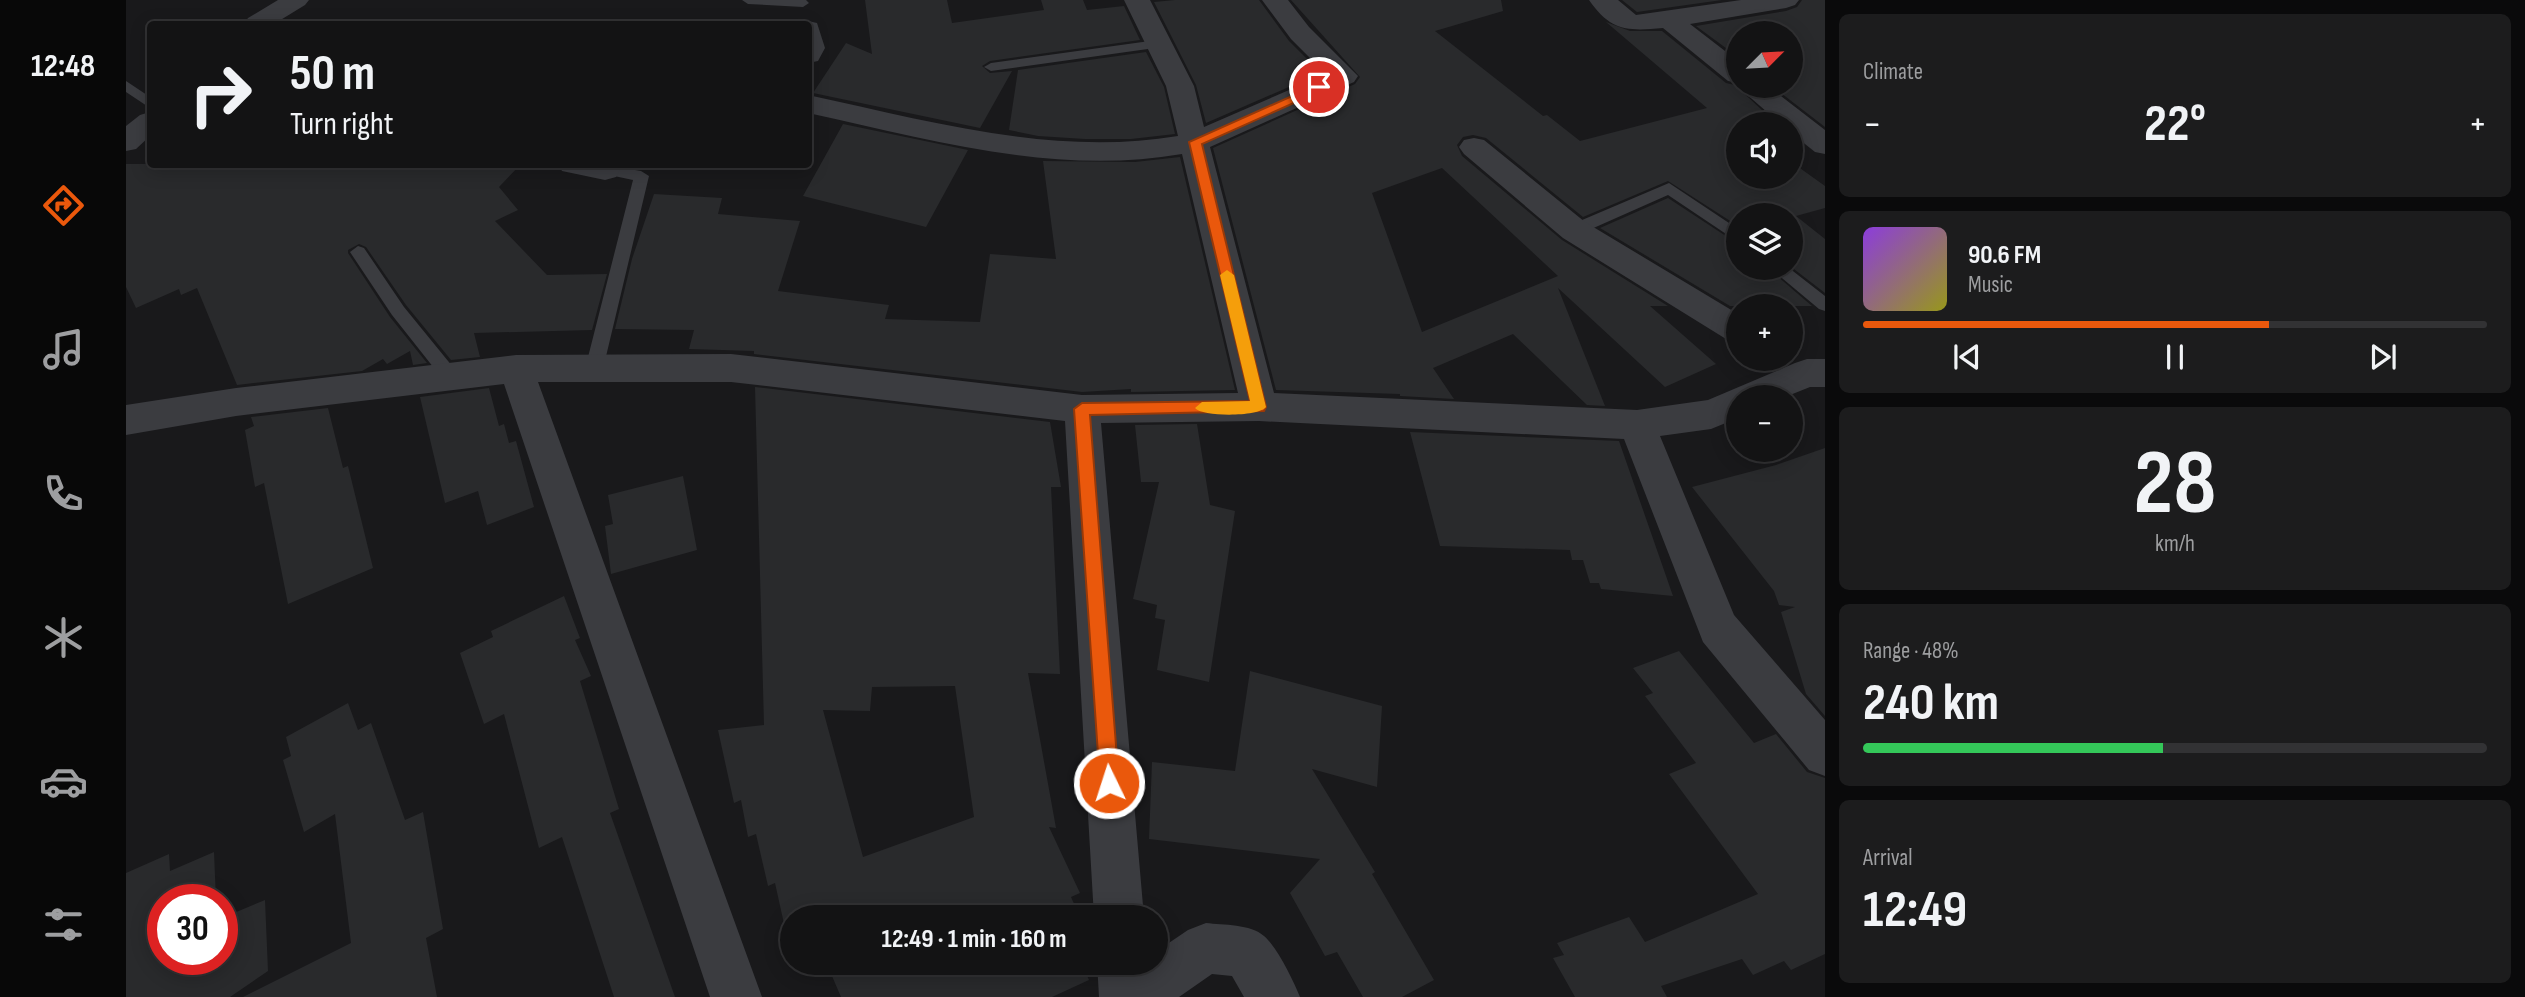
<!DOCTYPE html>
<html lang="en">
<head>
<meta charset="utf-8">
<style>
	:root { --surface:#131314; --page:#1c1c1d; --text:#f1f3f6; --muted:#9d9ea0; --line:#323234; --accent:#ea580c }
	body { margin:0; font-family:"Sofia Sans Condensed",sans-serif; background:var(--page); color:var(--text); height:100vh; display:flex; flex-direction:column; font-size:26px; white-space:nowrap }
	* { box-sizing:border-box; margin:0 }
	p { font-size:23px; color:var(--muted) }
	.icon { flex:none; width:38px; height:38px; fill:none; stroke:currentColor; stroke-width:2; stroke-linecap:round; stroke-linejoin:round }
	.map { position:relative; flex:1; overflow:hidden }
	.side { display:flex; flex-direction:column; gap:14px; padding:14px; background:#0a0a0b; width:700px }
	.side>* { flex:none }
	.hud { position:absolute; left:21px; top:21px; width:665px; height:147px; border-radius:7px; box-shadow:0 4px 18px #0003,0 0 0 2px var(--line); background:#131314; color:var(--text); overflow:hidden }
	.needle { width:46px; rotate:66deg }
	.fabs { position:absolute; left:1600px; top:21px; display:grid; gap:14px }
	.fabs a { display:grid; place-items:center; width:77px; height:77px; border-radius:50%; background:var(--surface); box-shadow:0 4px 18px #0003,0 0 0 2px var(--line); font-size:35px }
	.speed { position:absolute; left:21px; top:884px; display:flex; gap:14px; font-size:35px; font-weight:700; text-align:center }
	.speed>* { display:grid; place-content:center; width:91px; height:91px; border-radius:50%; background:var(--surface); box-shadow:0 4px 18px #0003,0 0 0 2px var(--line); line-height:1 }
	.speed .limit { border:10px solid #d22; background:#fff; color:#111 }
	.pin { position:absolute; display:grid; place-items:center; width:60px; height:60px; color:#fff; margin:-30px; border:4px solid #fff; border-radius:50%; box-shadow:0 2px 7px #0007 }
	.me { position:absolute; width:77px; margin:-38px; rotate:356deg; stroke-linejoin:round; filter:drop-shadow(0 0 5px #0008) }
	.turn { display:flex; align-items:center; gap:24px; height:147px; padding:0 28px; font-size:32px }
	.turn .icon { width:91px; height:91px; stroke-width:2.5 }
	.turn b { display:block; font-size:49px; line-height:60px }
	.big { font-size:52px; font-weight:700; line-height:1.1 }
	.side .tile { flex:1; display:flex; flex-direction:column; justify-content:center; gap:10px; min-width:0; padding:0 24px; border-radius:10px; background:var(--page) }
	.side .dial { align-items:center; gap:0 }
	.dial b { font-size:91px; line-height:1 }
	.song { display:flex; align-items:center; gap:21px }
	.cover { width:84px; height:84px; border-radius:10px; background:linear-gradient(135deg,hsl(270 70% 55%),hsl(60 70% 35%)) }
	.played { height:7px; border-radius:4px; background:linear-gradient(90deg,var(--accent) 65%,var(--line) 65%) }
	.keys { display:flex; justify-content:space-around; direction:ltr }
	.heat { display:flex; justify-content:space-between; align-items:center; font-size:38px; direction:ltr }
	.charge { height:10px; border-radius:5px; background:linear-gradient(90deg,#34c759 48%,var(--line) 0) }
	.trip { position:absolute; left:654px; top:905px; width:388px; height:70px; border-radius:35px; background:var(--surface); box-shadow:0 4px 18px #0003,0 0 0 2px var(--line); font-weight:700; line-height:70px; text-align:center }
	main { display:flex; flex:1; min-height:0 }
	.tabs { display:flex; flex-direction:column; width:126px; justify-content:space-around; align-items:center; background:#080808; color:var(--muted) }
	.tabs .icon { width:49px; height:49px }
	.tabs .selected { color:var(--accent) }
	.tabs b { font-size:32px; color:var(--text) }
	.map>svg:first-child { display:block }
	.building { fill:#292a2c; fill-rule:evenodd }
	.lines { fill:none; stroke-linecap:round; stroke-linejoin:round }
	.lane { fill:#3b3c40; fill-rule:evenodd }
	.street { fill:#3b3c40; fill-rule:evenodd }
	.route { fill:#ea580c; stroke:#983908; stroke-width:2 }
	.slow { fill:#f59e0b }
</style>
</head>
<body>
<main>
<nav class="tabs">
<b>12:48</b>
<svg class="icon selected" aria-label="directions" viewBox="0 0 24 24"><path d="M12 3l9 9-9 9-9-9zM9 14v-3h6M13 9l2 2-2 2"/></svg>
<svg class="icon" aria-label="music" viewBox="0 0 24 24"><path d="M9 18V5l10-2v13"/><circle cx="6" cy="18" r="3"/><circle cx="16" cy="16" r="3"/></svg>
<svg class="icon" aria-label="phone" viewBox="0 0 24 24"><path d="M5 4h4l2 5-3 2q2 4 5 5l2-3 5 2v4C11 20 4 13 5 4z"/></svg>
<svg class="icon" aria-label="climate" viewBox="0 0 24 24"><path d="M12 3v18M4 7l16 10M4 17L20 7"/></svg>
<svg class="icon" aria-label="car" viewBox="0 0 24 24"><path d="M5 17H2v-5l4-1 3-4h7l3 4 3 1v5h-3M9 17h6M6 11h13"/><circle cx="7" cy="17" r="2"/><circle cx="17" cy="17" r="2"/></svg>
<svg class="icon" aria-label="filters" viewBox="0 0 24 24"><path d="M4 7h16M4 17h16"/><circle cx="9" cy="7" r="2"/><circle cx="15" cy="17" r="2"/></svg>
</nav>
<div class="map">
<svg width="1699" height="997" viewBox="0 0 1699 997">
	<rect width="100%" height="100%" fill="#19191b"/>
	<path class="building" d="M739,0h82l5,23 92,-13 -3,-10h42l4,10 37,-4 16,34 -150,21 -8,5 8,7 22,-2 -32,57 -167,-35 33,-50 26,11z
		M1049,0h84l30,41 32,32 -115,50 -10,-38 -42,-83z
		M1165,0h210l2,11 -68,20 108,85 4,-1 33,26 127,-33 -101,-86 24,9h32l64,52 9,2 42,39h-39v53h52v-16l35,25v22l-29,8 29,23v54l-35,-27v-51h-52v11l-70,-45 -85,36 -97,-79 -13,-3 -10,2 -6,8 5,11 100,84 106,66h-18l66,58 -51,23 -107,-99 47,118 -18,-1 -74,-71 -80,34 21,31 -54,-3v-2l-124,-4 -63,-242 142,-64 5,-7zM1316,168l116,108 -136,56 -50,-139z
		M1496,0h100l-85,12z
		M1676,0h23v127l-53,-41h18v-53h-52v24l-42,-31 90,-15 11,-4z
		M1020,52l18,35 11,47 -44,5h-46l-47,-3 -29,-6 9,-60z
		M717,124l125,26 -42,77 -123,-31z
		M1054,157l55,233 -104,2v-3l-49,3 -328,-38v-3l-65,-2 5,-19 -79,-1 17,-70 22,-65 68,4 -4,16 82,7 -22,70 111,14 -4,14 95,3 10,-68 66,5 -13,-98 92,1z
		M0,164h395l-22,23 19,23 -23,11 52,54 60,-1 -15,56 -118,3 6,24 -29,3 -45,-55 -40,-58 -7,-3 -11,6v3l42,64 37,46 -14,2 -3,-14 -23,13 -4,-5 -21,12 -125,14 -40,-97 -16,7 -2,-6 -43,19 -10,-21z
		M1542,198l70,46v24h30l44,38h-82l-130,-78z
		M629,387l295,35 11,65h-10l9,187 -32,-1 28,155 -7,-1 31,66 -9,4 9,20h-287v33l-3,1 -15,-68 -7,3 -12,-52 -8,3 -7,-37 -7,3 -16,-73 46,-5zM829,686l19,131 -111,40 -40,-147 47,1 2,-24z
		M363,388l10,38 5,-2 5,19 7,-2 18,66 -47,18 -9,-34 -33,12 -25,-106z
		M202,408l15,60 5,-2 25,102 -85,36 -24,-121 -9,4 -10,-57 9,-4 -3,-9z
		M1071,424l13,81 25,6 -26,171 -52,-12 8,-50 -10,-2 2,-13 -24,-6 26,-117h-18l-6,-57z
		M1284,432l209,9 54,155 -72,-7 -2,-6h-9l-7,-23h-11l-2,-10 -130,-4z
		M1699,448v268l-19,-22 -25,-82 14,-5 -16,-2 -5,-14 -82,-104 84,-22z
		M557,476l14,74 -86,24 -6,-48 8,-2 -5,-29z
		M438,596l16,42 -5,2 16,36 -11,5 39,128 -9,4 65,184h-61l-52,-160 -23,11 -35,-134 -20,10 -24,-71 33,-16 -2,-6z
		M1553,651l75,92 22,-9 31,38 18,6v176l-34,16 -7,-9 -31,14 -11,-16 -81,27 6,11h-92l-22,-39 11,-3 -7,-12 72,-26 16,25 113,-48 -89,-120 27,-11 -51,-67 8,-3 -20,-25z
		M1124,671l132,35 -5,81 -65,-18 63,103 -3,2 62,106 -32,17h-39l-26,-45 -12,4 -35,-63 30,-34 -171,-20 3,-77 83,9z
		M222,703l10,27 13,-7 34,97 18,-8 20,117 -17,9 11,59h-194l108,-54 -16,-129 -31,18 -21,-72 8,-4 -5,-19z
		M88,852l2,48h-53v59h59v-41l43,-18 3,71 -38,26h-104v-124l43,-19 1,17z
		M700,962h255l8,18 -37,17h-211z"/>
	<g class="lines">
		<path class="lane" d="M616,0h64l3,3 -6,4 -55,-3z
			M297,20l7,4h-15l2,-3z
			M1031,40l7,4 -2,3 -171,24 -7,-4 7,-4z
			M0,81l24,16v11l-24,-16z
			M479,165l36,6 8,5 -46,193 -3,5h-12l-3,-5 48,-189 -33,-7 -2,-3z
			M1543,183l69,46v13l-70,-47 -88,39 -6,1 -8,-5 2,-4z
			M232,246l6,2 40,59 53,65 3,5 -3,5h-12l-53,-67 -42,-63z
			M1644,268h19l36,28v15l-6,-2z"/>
		<path class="street" d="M152,0h31l-4,5 -31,19h-30l4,-6z
			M998,0h26l44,86 10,41 122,-53 -35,-35 -29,-39h26l21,27 49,49 -4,6 -144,65 64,246 363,17 71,-10 87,-37 12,-4h18v28h-15l-25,10h-47v21l-27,11 -51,7 74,179 91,105v56l-16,-6 -106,-128 -79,-203 -365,-18 -158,2 43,494h-50l-29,-496 -334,-39h-193l224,615h-52l-206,-613 -268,32 -110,19v-30l110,-17 280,-33 215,-1 351,41 156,-2 -56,-239c-127,22 -250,-14 -374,-41v-18c122,26 245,62 370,41l-12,-50z
			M1463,0h29l18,15 105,-15h58l-4,5 -9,3 -96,16 48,37v22l-10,-2 -65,-53c-34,3 -52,4 -74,-28z
			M682,21l9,2 8,25 -7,13 -10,2v-39h-10z
			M1611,86h31l57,44v24l-10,-2 -25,-20v-8h-9z
			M24,112v24l-14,13 -10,2v-25l14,-11z
			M1348,138l10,2 101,82 153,92v29l-12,-4 -163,-101 -99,-84 -5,-7 5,-7z
			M432,164h59l3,6 -4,7 -11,3 -43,-9z
			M1080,923c17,2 45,1 58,13 14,12 29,44 36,61h-56l-12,-21 -20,-2 -33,23h-80l-2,-35h60v-11l31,-21z"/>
	</g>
	<path class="route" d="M1193,84l6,3 -2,3 -121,54 64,263 -2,4 -174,4 29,368 -3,7 -7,3 -7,-3 -2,-7 -26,-374 8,-6 168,-2 -61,-259z"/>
	<path class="slow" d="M1101,270l7,5 32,132c-7,10 -64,10 -71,1l7,-6 48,-1 -30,-126z"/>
</svg>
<div class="fabs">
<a><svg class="needle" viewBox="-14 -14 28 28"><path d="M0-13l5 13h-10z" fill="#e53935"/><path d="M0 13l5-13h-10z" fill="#9d9ea0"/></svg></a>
<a><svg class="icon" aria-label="sound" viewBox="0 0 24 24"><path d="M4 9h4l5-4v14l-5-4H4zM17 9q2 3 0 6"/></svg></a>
<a><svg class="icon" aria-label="layers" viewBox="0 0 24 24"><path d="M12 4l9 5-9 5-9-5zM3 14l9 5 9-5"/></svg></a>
<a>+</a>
<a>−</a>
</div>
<div class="speed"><div class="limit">30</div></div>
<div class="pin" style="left:1193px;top:87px;background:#d93025"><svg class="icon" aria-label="arrive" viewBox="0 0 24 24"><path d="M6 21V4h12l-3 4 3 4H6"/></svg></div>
<svg class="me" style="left:983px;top:783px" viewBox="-20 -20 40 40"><circle r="17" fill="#ea580c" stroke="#fff" stroke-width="3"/><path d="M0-11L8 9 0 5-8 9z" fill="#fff"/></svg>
<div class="trip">12:49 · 1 min · 160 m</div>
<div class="hud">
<div class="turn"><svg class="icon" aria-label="right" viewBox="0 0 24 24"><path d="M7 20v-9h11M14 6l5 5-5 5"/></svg><div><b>50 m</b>Turn right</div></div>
</div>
</div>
<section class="side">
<div class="tile"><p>Climate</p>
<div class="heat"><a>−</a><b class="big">22°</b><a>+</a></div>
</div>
<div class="tile">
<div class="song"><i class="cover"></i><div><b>90.6 FM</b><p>Music</p></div></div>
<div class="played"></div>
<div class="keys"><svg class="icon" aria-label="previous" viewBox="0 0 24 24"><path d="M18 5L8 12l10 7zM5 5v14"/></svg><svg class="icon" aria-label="pause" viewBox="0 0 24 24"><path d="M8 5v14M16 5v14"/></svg><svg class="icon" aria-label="next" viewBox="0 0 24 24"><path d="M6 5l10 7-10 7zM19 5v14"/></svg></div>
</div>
<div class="tile dial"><b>28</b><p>km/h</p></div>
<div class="tile"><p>Range · 48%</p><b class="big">240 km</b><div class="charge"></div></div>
<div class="tile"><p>Arrival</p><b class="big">12:49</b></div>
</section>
</main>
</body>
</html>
